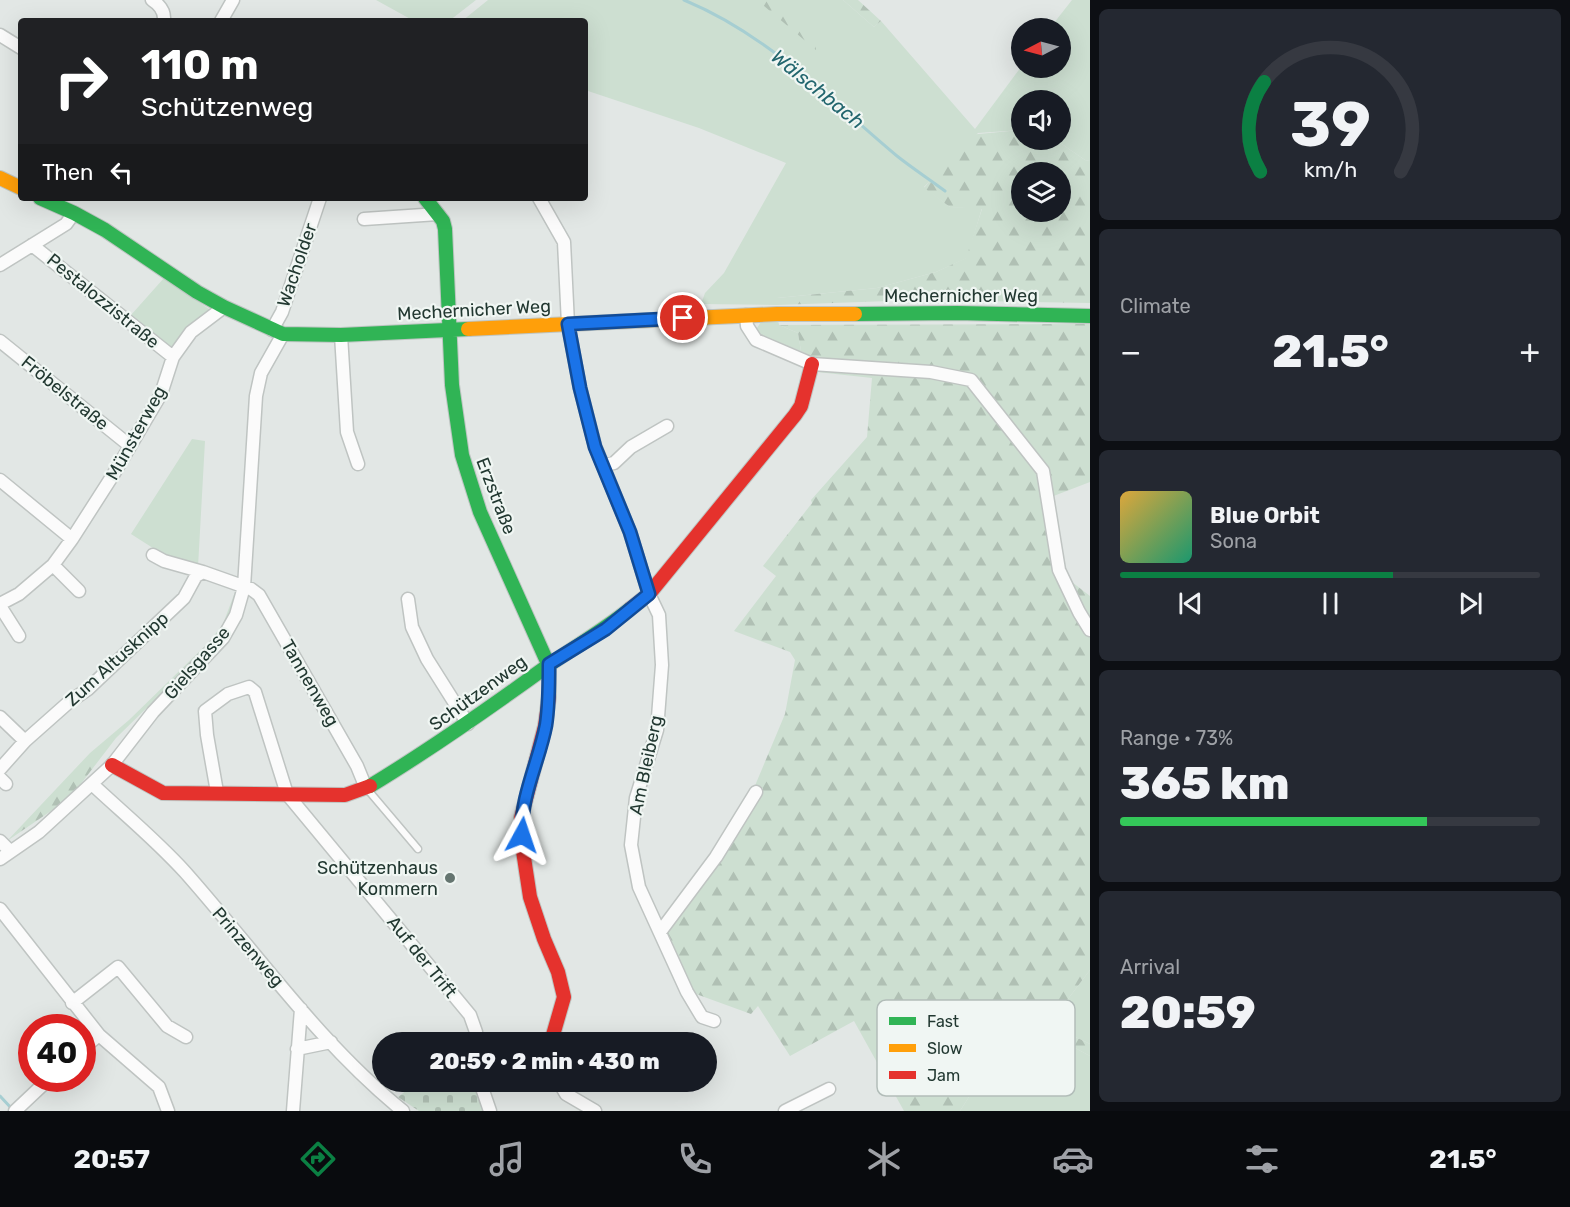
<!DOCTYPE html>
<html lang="en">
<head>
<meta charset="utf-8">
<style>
	:root { --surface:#171b24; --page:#242831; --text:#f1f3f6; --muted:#9ea1a6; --line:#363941; --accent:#0b8043 }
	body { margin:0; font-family:Rubik,sans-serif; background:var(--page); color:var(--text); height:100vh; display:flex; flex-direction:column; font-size:22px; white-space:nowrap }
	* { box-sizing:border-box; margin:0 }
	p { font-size:20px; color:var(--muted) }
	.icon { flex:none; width:33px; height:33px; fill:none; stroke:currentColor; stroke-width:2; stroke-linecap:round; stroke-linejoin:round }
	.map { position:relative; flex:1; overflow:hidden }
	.sheet { display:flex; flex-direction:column; gap:9px; padding:9px; background:#0d0f14; width:480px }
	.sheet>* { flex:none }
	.guide { position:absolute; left:18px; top:18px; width:570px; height:183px; border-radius:6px; box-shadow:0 6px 24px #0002; background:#202124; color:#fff; overflow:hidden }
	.needle { width:39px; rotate:264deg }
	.controls { position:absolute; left:1011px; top:18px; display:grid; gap:12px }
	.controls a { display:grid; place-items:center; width:60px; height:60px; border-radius:50%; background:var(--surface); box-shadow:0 6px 24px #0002; font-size:30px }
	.speed { position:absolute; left:18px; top:1014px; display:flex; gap:12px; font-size:30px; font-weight:700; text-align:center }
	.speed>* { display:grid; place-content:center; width:78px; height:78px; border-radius:50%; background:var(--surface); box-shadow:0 6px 24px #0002; line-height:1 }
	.speed .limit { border:9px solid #d22; background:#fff; color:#111 }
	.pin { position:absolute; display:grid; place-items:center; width:51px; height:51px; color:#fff; margin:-26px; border:3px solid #fff; border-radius:50%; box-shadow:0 2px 6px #0007 }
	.me { position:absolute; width:66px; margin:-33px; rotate:5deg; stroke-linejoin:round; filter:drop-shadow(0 0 4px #0008) }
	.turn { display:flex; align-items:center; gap:21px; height:126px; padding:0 24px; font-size:27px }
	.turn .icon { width:78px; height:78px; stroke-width:2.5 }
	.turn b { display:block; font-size:42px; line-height:51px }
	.then { display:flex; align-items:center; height:57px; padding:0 24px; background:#0003; gap:12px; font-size:22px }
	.big { font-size:45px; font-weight:800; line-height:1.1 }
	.sheet .widget { flex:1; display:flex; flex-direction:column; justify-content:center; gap:9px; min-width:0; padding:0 21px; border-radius:9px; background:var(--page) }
	.sheet .dial { align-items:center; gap:0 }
	.dial svg { height:156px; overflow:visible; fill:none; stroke:var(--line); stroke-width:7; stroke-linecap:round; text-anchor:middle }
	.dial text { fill:var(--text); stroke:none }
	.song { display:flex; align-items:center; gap:18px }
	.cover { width:72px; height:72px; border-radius:9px; background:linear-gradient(135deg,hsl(40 70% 55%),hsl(160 70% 35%)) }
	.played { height:6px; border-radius:3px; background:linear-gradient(90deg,var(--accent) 65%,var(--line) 65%) }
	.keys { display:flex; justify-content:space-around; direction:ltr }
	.heat { display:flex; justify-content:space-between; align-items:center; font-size:33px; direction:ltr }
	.charge { height:9px; border-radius:4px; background:linear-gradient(90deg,#34c759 73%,var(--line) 0) }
	.trip { position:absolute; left:372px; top:1032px; width:345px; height:60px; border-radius:30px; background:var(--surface); box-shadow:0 6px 24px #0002; font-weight:800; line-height:60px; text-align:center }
	.tabs { display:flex; height:96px; justify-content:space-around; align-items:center; background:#090b0e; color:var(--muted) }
	.tabs .icon { width:42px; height:42px }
	.tabs .selected { color:var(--accent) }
	.tabs b { font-size:27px; color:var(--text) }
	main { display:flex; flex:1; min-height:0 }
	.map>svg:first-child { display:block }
	.green { fill:#cddfd1 }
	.forest { fill:url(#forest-firs); fill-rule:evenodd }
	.cemetery { fill:url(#cemetery-stones) }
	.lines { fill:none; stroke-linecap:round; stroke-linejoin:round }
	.stream { stroke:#a6ced2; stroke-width:3 }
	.lane-casing { stroke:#bfc4c2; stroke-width:9 }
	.street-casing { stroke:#bfc4c2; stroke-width:15 }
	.fast-casing { stroke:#bec5c2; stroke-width:16 }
	.slow-casing { stroke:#bec5c2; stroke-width:16 }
	.jam-casing { stroke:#bec5c2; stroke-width:16 }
	.lane { stroke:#fbfbfb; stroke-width:6 }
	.street { stroke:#fbfbfb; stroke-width:12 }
	.fast { stroke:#30b455; stroke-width:14 }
	.slow { stroke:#ff9f0a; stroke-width:14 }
	.jam { stroke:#e5322d; stroke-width:14 }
	.route-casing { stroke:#114b97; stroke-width:15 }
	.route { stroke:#1a73e8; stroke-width:10 }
	.poi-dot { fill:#657570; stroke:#f0f6f3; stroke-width:2 }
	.labels { text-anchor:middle; stroke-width:4.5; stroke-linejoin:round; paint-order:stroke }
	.street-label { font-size:18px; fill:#223831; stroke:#f0f6f3 }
	.poi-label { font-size:18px; fill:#223831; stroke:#f0f6f3; text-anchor:end }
	.water-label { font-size:20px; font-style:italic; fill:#22666e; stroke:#f0f6f3 }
	.key { fill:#f0f6f3; stroke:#b2bdb9; stroke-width:1.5 }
	.key-label { font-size:16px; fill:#223831 }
</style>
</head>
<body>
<main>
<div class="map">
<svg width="1090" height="1111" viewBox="0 0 1090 1111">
	<defs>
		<pattern id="forest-firs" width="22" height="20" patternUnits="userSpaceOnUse" patternTransform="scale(1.5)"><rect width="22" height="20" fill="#cddfd1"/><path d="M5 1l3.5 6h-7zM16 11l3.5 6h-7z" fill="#b0c0b4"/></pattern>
		<pattern id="cemetery-stones" width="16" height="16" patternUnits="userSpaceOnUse" patternTransform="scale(1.5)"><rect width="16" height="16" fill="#cddfd1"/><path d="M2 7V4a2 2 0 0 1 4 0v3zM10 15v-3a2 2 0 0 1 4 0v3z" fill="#b0c0b4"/></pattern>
	</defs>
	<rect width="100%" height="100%" fill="#e2e7e5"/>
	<path class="green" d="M376,0h100l-27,21h-35z
		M488,0h355l31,27 7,-6 94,108 46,-62 39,1v-40h-10l22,-28h18v161l-5,-1 -29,-20h4v-40h-38l-1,30 -43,3 -54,54 26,20 32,1 -15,50 -31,14 -59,16 -100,10v7l-76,-1 4,-11 19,-20 62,-110 -87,-35 -114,-38v-69h-123z
		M164,278l48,33 -23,15 -18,22 -40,-33z
		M778,320l1,5 19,8 3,18 -39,-14 -4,-3 -1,-6 4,-6z
		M192,439l13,2 -7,126 -31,-10 -36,-23z
		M1090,970v74l-41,-20z
		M1015,1024l34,10 41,22v55h-130z"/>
	<path class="forest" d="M757,0h35l-2,7 24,24 2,19z
		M843,0h15l23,21 -7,6z
		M1021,130l1,10h34l29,20 5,1v142l-172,-3 -141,5v-7l100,-10 59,-16 30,-14 16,-49 -32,-2 -26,-19 44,-53zM1060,172v40h-38v-40z
		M1090,324v158l-39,15 17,82 22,17v374l-41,54 41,20v12l-41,-22 -34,-10 -55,87h-56l-50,-90 -64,35 -32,-50 -7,8 -55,-20 -7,-9 -23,-52 59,-81 38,-64h-9l31,-74 10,-54 -5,-8 -56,-21 42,-55 -13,-10 49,-63 -1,-3 56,-63 5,-59 -55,-6 4,-11 -20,-10 -3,-18 -19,-8z
		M235,592l2,1c-5,19 -13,34 -24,50l-97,95 -46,60 -63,43 83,-88 39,-33 80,-78 14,-18z"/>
	<path class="cemetery" d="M417,1082h58l10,29h-66l-21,-14z"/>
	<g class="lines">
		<path class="stream" d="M684,0c83,34 145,99 213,156 15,12 32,23 48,35
			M0,1096l13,14"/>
		<defs>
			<path id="lane" d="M368,790l50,59"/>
			<path id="street" d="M152,0c8,5 13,11 12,21
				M221,21l12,-21
				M0,35l21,13
				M539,198l25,44 4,82 12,64 15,58 35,86 19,62 10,21 3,50 -5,65 -21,68 -5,47 8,42 48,105 15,25 12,4
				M364,219l74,-5
				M32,245l141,112
				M0,265l66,-41 8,-11
				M746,315l1,11 9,14 56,24 119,8 40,8 72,91 16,99 20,42 11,18
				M272,330l10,-18 38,-114
				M341,335l6,97 11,32
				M0,341l129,104
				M604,465l10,-2 17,-16 36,-21
				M0,480l72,59
				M153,555l11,6 39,11
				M53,565l26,26
				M408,599l4,28 15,32 41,65
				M0,604l19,-10 34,-29 19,-26 41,-64 48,-81 12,-37 18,-25 33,-25
				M0,606l19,30
				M0,717l25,24 44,-39 19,-13 96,-91 12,-22 7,-4 48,17 8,6 98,171 9,22
				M0,769l25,-28
				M0,778l6,6
				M92,784c31,29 64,56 93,88 71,80 134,171 218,239
				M217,792l-10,-57 -2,-24 23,-17 21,-7 6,5 32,102 183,221 6,17 1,10
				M0,841l10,10
				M0,859l39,-27 73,-67 41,-53 70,-74 13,-23 8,-28 12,-191 5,-23 22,-39
				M0,909l99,126 60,52 9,24
				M660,932l56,-75 40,-65
				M72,1003l46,-36 49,59 19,11
				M82,1049l17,-14
				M297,1049l34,-7
				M480,1082l10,29
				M559,1082l7,12 29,17
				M15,1111l35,-33
				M293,1111l8,-102
				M785,1111l44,-22"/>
			<path id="fast" d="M40,198l34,15 31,17 92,62 27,15 59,27 58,1 127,-6
				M425,198l18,23 2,8 7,156 10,70 18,57 69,154
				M855,314l102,-1 133,3
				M370,786c61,-37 118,-77 176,-119 28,-20 57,-36 84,-58"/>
			<path id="slow" d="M0,178l21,10
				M468,329l309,-15h78"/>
			<path id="jam" d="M630,609l19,-15 146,-179 6,-9 11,-42
				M549,666v31l-4,29 -24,92 2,33 7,46 14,42 14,33 6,25 -13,45
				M112,765l51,28 182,2 25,-9"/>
		</defs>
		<use href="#lane" class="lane-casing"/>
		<use href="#street" class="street-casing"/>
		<use href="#fast" class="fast-casing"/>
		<use href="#slow" class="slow-casing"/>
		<use href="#jam" class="jam-casing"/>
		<use href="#lane" class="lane"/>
		<use href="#street" class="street"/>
		<use href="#fast" class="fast"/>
		<use href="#slow" class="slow"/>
		<use href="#jam" class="jam"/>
	</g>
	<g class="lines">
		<defs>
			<path id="route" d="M522,835c-2,-39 17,-73 24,-110 3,-20 3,-40 3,-61l57,-35 43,-35 -19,-62 -35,-85 -15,-59 -12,-64 115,-6"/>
		</defs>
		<use href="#route" class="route-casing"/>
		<use href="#route" class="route"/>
	</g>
	<circle class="poi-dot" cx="450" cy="878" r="6"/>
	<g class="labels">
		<g class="street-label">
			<text transform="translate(297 265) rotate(-71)" y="6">Wacholder</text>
			<text x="961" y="302">Mechernicher Weg</text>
			<text transform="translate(103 301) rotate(39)" y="6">Pestalozzistraße</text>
			<text transform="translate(474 310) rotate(-3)" y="6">Mechernicher Weg</text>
			<text transform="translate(65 393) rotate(39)" y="6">Fröbelstraße</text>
			<text transform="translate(136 433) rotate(-61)" y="6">Münsterweg</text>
			<text transform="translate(496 496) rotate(69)" y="6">Erzstraße</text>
			<text transform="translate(117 659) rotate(-42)" y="6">Zum Altusknipp</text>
			<text transform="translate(197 663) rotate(-49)" y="6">Gielsgasse</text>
			<text transform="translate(310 683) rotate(60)" y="6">Tannenweg</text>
			<text transform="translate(478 693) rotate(-36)" y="6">Schützenweg</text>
			<text transform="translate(646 765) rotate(-78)" y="6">Am Bleiberg</text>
			<text transform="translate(248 947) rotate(49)" y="6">Prinzenweg</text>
			<text transform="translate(422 957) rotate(51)" y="6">Auf der Trift</text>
		</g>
		<g class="poi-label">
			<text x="438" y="874">Schützenhaus<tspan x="438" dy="21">Kommern</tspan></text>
		</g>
		<g class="water-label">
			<text transform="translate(818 89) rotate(39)" y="7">Wälschbach</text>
		</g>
	</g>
	<rect x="877" y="1000" width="198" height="96" rx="9" class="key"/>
	<rect x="889" y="1017" width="27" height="8" fill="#30b455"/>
	<rect x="889" y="1044" width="27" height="8" fill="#ff9f0a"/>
	<rect x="889" y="1071" width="27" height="8" fill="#e5322d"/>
	<g class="key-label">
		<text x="927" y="1027">Fast</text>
		<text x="927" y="1054">Slow</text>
		<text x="927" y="1081">Jam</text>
	</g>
</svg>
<div class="controls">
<a><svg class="needle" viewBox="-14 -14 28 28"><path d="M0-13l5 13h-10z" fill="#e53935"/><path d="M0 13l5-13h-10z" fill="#9ea1a6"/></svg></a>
<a><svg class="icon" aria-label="sound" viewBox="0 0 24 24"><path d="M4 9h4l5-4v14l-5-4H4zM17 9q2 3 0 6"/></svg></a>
<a><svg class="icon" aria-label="layers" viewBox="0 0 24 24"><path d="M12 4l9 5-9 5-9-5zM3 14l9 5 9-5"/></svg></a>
</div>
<div class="speed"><div class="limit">40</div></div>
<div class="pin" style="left:683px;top:318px;background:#d93025"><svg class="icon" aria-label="arrive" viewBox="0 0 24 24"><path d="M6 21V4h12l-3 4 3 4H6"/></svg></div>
<svg class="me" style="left:522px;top:835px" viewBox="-20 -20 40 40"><path d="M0-17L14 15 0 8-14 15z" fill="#1a73e8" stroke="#fff" stroke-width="4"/></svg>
<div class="trip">20:59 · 2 min · 430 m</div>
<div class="guide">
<div class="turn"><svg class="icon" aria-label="right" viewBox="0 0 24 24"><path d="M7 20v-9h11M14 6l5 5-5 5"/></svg><div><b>110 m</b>Schützenweg</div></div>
<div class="then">Then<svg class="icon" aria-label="left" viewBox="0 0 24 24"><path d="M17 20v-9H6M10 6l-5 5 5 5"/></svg></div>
</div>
</div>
<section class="sheet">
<div class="widget dial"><svg viewBox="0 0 100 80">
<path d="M14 69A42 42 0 1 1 86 69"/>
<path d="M14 69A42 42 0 0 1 16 23" stroke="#0b8043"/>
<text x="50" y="56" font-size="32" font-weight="700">39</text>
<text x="50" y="72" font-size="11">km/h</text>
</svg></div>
<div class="widget"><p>Climate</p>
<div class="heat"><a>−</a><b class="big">21.5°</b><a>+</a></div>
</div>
<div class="widget">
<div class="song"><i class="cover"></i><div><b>Blue Orbit</b><p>Sona</p></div></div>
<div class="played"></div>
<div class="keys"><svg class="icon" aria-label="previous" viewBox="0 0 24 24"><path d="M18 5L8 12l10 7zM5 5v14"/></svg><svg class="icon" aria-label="pause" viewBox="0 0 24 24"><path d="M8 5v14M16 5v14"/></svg><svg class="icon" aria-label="next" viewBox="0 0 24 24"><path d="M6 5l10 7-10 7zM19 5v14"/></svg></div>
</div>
<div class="widget"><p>Range · 73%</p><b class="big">365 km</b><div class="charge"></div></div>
<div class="widget"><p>Arrival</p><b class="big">20:59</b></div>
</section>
</main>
<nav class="tabs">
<b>20:57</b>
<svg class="icon selected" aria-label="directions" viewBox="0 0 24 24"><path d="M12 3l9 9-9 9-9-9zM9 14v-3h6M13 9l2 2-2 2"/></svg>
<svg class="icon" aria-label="music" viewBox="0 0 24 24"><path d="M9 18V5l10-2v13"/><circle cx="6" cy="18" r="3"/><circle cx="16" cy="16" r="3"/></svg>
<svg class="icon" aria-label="phone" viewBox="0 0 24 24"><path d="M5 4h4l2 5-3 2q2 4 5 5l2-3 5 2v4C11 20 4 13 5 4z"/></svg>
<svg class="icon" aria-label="climate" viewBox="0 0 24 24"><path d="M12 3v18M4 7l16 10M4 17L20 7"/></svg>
<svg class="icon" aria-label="car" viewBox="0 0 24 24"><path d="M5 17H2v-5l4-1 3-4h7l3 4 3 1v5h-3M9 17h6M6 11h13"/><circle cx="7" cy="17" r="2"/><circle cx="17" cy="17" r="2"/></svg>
<svg class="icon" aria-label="filters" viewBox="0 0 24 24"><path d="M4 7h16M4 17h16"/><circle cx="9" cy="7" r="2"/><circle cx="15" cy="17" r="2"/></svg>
<b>21.5°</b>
</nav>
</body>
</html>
